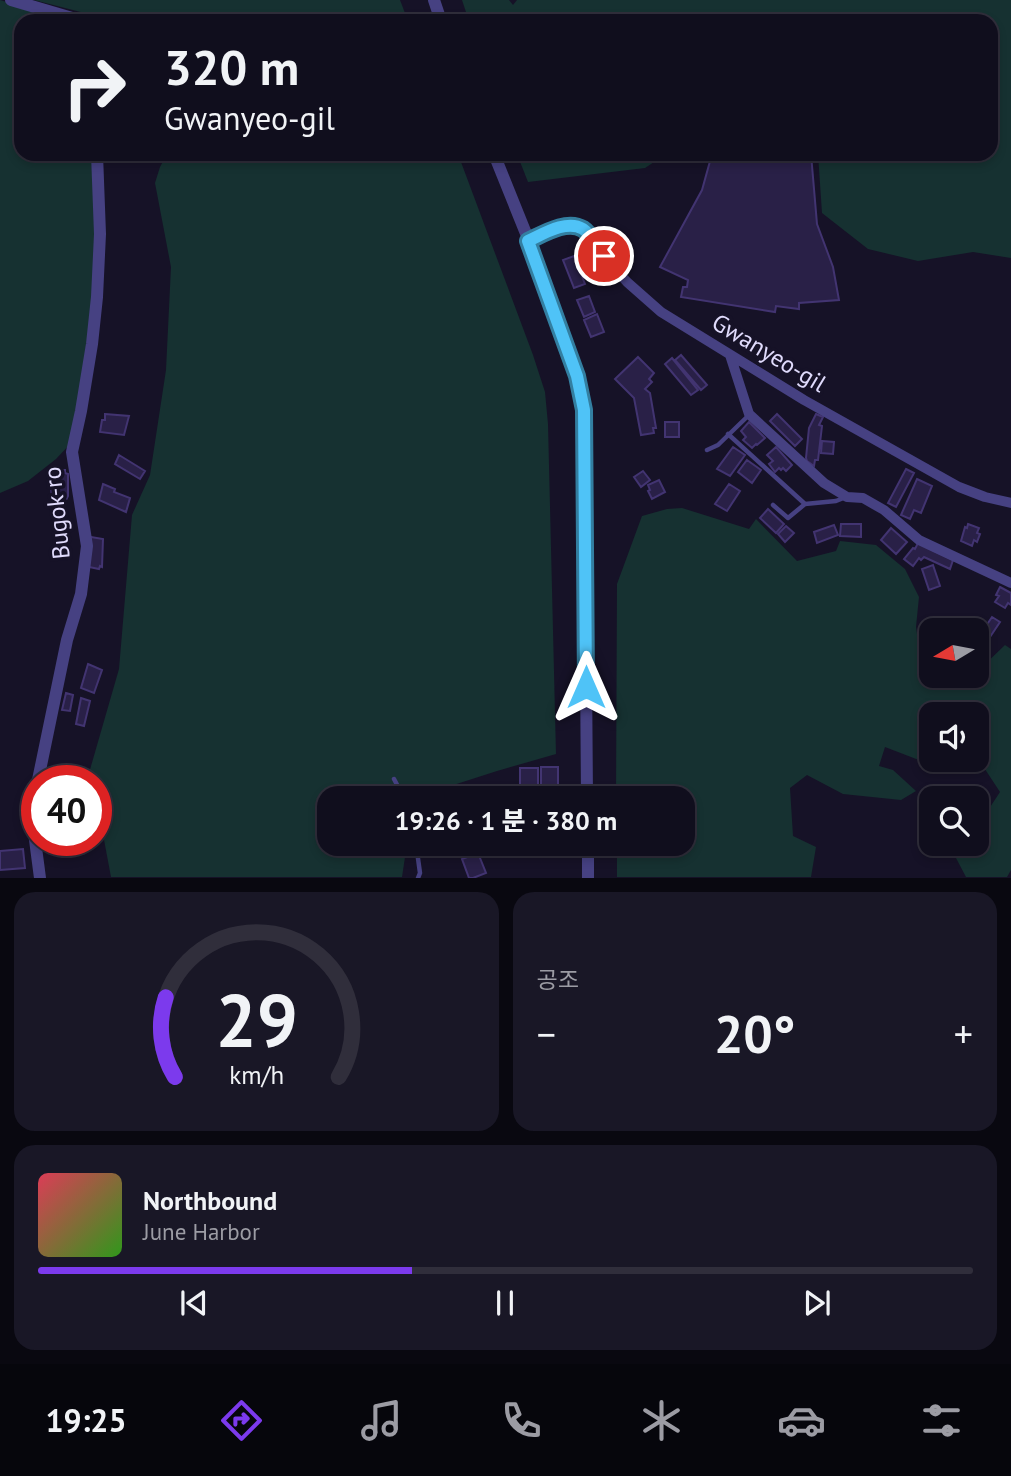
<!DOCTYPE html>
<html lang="ko">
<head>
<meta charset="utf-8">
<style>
	:root { --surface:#100e1d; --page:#191726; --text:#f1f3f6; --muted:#9c9ca4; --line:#302e3b; --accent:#7c3aed }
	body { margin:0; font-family:"PT Sans","Noto Sans KR",sans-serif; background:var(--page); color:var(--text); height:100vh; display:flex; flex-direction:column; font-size:26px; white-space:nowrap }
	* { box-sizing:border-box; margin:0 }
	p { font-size:23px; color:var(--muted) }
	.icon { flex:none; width:38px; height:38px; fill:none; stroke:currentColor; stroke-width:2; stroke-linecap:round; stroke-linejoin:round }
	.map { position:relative; height:878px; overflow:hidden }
	.drawer { display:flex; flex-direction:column; gap:14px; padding:14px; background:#090810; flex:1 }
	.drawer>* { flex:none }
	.banner { position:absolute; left:14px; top:14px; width:984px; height:147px; border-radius:21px; box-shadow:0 4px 10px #0003,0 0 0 2px var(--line); background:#100e1d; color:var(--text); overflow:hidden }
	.needle { width:46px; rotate:260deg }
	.tools { position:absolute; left:919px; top:618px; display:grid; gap:14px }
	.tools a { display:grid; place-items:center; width:70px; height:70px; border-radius:14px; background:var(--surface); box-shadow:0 4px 10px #0003,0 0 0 2px var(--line); font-size:35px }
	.speed { position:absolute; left:21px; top:765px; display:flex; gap:14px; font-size:35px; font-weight:700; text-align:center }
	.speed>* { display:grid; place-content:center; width:91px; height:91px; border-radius:50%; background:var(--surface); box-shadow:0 4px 10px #0003,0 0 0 2px var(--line); line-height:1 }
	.speed .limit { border:10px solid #d22; background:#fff; color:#111 }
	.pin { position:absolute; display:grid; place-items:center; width:60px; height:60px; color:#fff; margin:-30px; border:4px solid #fff; border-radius:50%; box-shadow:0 2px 7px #0007 }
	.me { position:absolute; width:77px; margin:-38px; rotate:0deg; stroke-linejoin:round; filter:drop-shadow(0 0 5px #0008) }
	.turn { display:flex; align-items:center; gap:24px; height:147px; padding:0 35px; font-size:32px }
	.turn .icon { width:91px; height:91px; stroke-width:2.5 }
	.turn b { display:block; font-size:49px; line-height:60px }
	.big { font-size:52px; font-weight:800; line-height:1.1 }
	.drawer .tile { flex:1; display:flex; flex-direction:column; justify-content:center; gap:10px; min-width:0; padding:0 24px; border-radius:21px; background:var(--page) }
	.drawer .dial { align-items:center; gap:0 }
	.dial svg { height:182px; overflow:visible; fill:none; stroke:var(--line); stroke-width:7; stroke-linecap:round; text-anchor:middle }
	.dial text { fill:var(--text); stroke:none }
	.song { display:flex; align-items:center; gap:21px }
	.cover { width:84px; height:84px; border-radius:10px; background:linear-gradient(135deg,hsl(350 70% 55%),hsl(110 70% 35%)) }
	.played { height:7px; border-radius:4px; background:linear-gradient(90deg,var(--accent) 40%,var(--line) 40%) }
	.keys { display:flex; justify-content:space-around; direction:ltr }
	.heat { display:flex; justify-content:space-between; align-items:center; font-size:38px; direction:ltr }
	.drawer .tiles { flex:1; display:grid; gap:14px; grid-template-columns:1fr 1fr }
	.tile:last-child { grid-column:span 2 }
	.trip { position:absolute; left:317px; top:786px; width:378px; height:70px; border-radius:21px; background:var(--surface); box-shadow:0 4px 10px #0003,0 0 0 2px var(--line); font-weight:800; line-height:70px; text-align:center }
	.dock { display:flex; height:112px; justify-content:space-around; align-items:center; background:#06060c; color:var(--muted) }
	.dock .icon { width:49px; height:49px }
	.dock .current { color:var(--accent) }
	.dock b { font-size:32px; color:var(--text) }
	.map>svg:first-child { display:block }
	.green { fill:#163131 }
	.building { fill:#292047; stroke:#423471; stroke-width:2 }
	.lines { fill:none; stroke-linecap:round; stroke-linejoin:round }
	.service { stroke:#464182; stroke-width:4.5 }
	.minor { stroke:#464182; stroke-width:10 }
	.tertiary { stroke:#464182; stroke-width:12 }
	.route-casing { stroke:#337fa1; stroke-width:18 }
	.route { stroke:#4fc3f7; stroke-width:12 }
	.labels { text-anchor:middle; stroke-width:7; stroke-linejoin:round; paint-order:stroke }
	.street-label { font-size:24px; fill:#e0dbfc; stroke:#161227 }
</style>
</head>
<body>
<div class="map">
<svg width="1011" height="878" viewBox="0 0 1011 878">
	<rect width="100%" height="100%" fill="#161227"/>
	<path class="green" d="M0,0l68,21h-47v133h74l2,24 -4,118 -20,145 -17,18 -28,22 -28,12z
		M34,0h366l8,21h-298l-10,-4z
		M462,0h47l4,5 4,-5h494v258l-38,-6 -55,9 -50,-12 -46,-36 -4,-59h172v-133h-521z
		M167,154h291l75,201 12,37 3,32 8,330 -59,17 -84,27h-84v46h78l-5,33h-291l-9,-48 -6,-8v-41h-9l32,-111 13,-154 18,-40 16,-105 5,-103 -16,-84 5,-16z
		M517,154h149l-21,14 -117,14z
		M682,508l67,21 7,-10 41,42 39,-10 4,-10 36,4 29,24 14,28 -3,30 3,21 12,7v21h31l7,4 4,-4h3l1,-4 28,-27 6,4v221l-4,7h-41l-10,-19 10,-14h10l1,-17 23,-35 -23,-35 -1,-43h-45v46h33l-14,12 -65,-25 -6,19 14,4 23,21 -15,9 -58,-6 -36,-19 -17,13 3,48 23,11 -5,30h-194v-33h65v-46h-66l1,-214 25,-68 25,-7z"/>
	<path class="building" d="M712,154h99l6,70 16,43 6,33 -40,3v6l-23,-3 -1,6 -94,-15 2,-10h4l1,-7 -28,-13 42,-77z
		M574,256l11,28 -11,4 -11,-28z
		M589,296l6,16 -11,5 -7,-17z
		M597,314l7,18 -13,5 -7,-17z
		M681,355l26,30 -6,5 -26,-30z
		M638,357l16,16 -5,6 3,3 -7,7 5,4 6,35h-3l1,5 -13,2 -7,-37 -19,-19z
		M672,358l26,32 -7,5 -26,-31z
		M105,414l24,2 -5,19 -24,-3 2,-12h3z
		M777,414l25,25 -7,7 -25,-25z
		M816,414l7,3 -4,8 3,1 -4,34h-3l-1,6 -7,-5 -1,-3 3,-30z
		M665,422h14v15h-14z
		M749,422l16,16 -8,7 -1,-1 -4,4 -9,-8 3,-3 -5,-6z
		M822,441l12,1 -1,12 -12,-1z
		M733,447l12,8 -15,21 -13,-7z
		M776,447l16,18 -6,6 -3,-3 -2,2 -2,-2 -4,4 -6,-8 4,-3 -6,-6z
		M119,455l26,16 -5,8 -25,-15z
		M747,460l14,10 -9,13 -14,-11z
		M906,469l8,4 -18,34 -8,-4z
		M61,470h4v3l3,1v22l-6,12 -10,-1 -1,-27z
		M643,471l7,9 -9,7 -7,-10z
		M917,479l15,7 -11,27 -7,-3 -4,9 -9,-4z
		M659,480l6,12 -13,7 -4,-8 2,-1 -2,-5z
		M103,484l12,5 -1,3 16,6 -4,14 -27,-12z
		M729,484l11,7 -13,20 -12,-7z
		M768,509l16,15 -8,9 -16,-15z
		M841,524h20v13l-21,-1z
		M968,524l11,4 -2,5 3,1 -3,8 -3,-2 -2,6 -11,-5 4,-14 2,1z
		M834,525l4,10 -21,8 -3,-11z
		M786,526l8,7 -9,9 -7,-8z
		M891,528l16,14 -11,12 -15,-14z
		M91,537l12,2 -1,28 -2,-1 -1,3 -10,-2z
		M918,543l35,17 -3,9 -26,-12 -3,3 -2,-2 -6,8 -9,-7 9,-11 2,1z
		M933,565l7,21 -11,4 -7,-21z
		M1000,587l11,6v12l-3,-2 -3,5 -10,-6 4,-6 -3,-1z
		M992,617l8,5 -12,18 -8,-5z
		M88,664l14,6 -8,23 -13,-5z
		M66,693l7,2 -3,16 -8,-1z
		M81,698l9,3 -6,25 -8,-2z
		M67,767l-1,13h-16l3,-12z
		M541,767h17v21h-17z
		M520,768h18v21h-18z
		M469,786l5,12h-22l-2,-4z
		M23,849l2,19 -25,2v-19z
		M478,853l8,20 -13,5h-4l-7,-19z"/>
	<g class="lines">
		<path class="service" d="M728,434l77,70 31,-3 10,-4
			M707,450l11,-5 31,-30
			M773,505l15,13 17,-14
			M394,779l10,19
			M416,844l4,29 -2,5"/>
		<path class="minor" d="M529,241l11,-6 30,-10 13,4 21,27 23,26 34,30 143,88 155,87 26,10 26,6
			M730,355l19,59 75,69 23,14 16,1 21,12 35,30 92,43"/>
		<path class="tertiary" d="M11,0l68,20v1
			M434,0l7,21
			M494,154l35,87 48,135 7,34 3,388
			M38,780l29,-140 14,-46 6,-48 -15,-94 9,-41 11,-67 5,-47 3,-63 -3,-80
			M37,786l-5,31 8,61
			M588,844v34"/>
	</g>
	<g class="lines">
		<defs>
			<path id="route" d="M586,687l-2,-277 -7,-34 -49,-135c15,-7 39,-22 55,-12 8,5 15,19 21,27"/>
		</defs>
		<use href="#route" class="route-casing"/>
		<use href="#route" class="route"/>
	</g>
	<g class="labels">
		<g class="street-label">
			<text transform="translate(769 353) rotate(31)" y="8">Gwanyeo-gil</text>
			<text transform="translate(57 513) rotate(-96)" y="8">Bugok-ro</text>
		</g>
	</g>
</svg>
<div class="tools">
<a><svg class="needle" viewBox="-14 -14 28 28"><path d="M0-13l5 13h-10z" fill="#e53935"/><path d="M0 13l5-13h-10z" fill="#9c9ca4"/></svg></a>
<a><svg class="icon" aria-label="sound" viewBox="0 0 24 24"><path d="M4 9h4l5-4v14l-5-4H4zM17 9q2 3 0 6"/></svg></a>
<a><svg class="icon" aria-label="search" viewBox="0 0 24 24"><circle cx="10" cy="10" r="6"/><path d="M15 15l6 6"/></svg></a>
</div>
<div class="speed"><div class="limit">40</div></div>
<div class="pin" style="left:604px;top:256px;background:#d93025"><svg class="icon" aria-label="arrive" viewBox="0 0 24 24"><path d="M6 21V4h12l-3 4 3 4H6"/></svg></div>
<svg class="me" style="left:586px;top:687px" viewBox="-20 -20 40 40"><path d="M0-17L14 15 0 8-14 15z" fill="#4fc3f7" stroke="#fff" stroke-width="4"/></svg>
<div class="trip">19:26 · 1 분 · 380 m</div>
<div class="banner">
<div class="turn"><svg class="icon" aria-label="right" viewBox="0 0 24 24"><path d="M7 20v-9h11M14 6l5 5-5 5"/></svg><div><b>320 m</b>Gwanyeo-gil</div></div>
</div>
</div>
<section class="drawer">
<div class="tiles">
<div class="tile dial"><svg viewBox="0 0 100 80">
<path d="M14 69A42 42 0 1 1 86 69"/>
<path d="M14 69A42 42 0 0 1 10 34" stroke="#7c3aed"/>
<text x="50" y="56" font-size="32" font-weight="700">29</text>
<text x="50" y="72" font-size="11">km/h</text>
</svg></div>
<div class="tile"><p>공조</p>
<div class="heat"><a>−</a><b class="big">20°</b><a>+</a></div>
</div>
<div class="tile">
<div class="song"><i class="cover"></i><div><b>Northbound</b><p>June Harbor</p></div></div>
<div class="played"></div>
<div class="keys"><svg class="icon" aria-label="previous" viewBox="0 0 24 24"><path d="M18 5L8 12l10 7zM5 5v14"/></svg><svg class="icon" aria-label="pause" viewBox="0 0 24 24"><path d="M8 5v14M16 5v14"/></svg><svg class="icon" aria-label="next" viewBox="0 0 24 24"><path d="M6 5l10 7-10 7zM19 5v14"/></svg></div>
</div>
</div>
</section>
<nav class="dock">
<b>19:25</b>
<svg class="icon current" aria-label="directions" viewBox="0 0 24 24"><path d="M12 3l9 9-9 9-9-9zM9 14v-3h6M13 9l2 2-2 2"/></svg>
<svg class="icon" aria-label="music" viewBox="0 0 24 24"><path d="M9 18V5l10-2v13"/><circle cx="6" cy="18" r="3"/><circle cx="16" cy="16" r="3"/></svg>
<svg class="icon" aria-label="phone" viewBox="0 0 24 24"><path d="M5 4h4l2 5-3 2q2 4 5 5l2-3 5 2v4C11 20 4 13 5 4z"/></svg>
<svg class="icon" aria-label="climate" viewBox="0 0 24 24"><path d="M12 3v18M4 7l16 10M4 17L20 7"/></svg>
<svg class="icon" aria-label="car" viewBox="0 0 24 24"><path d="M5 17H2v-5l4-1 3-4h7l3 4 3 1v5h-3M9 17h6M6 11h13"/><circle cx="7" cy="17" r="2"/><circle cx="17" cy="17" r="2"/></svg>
<svg class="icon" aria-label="filters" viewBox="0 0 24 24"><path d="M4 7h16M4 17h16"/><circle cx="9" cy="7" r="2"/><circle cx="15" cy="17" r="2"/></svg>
</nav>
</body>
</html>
